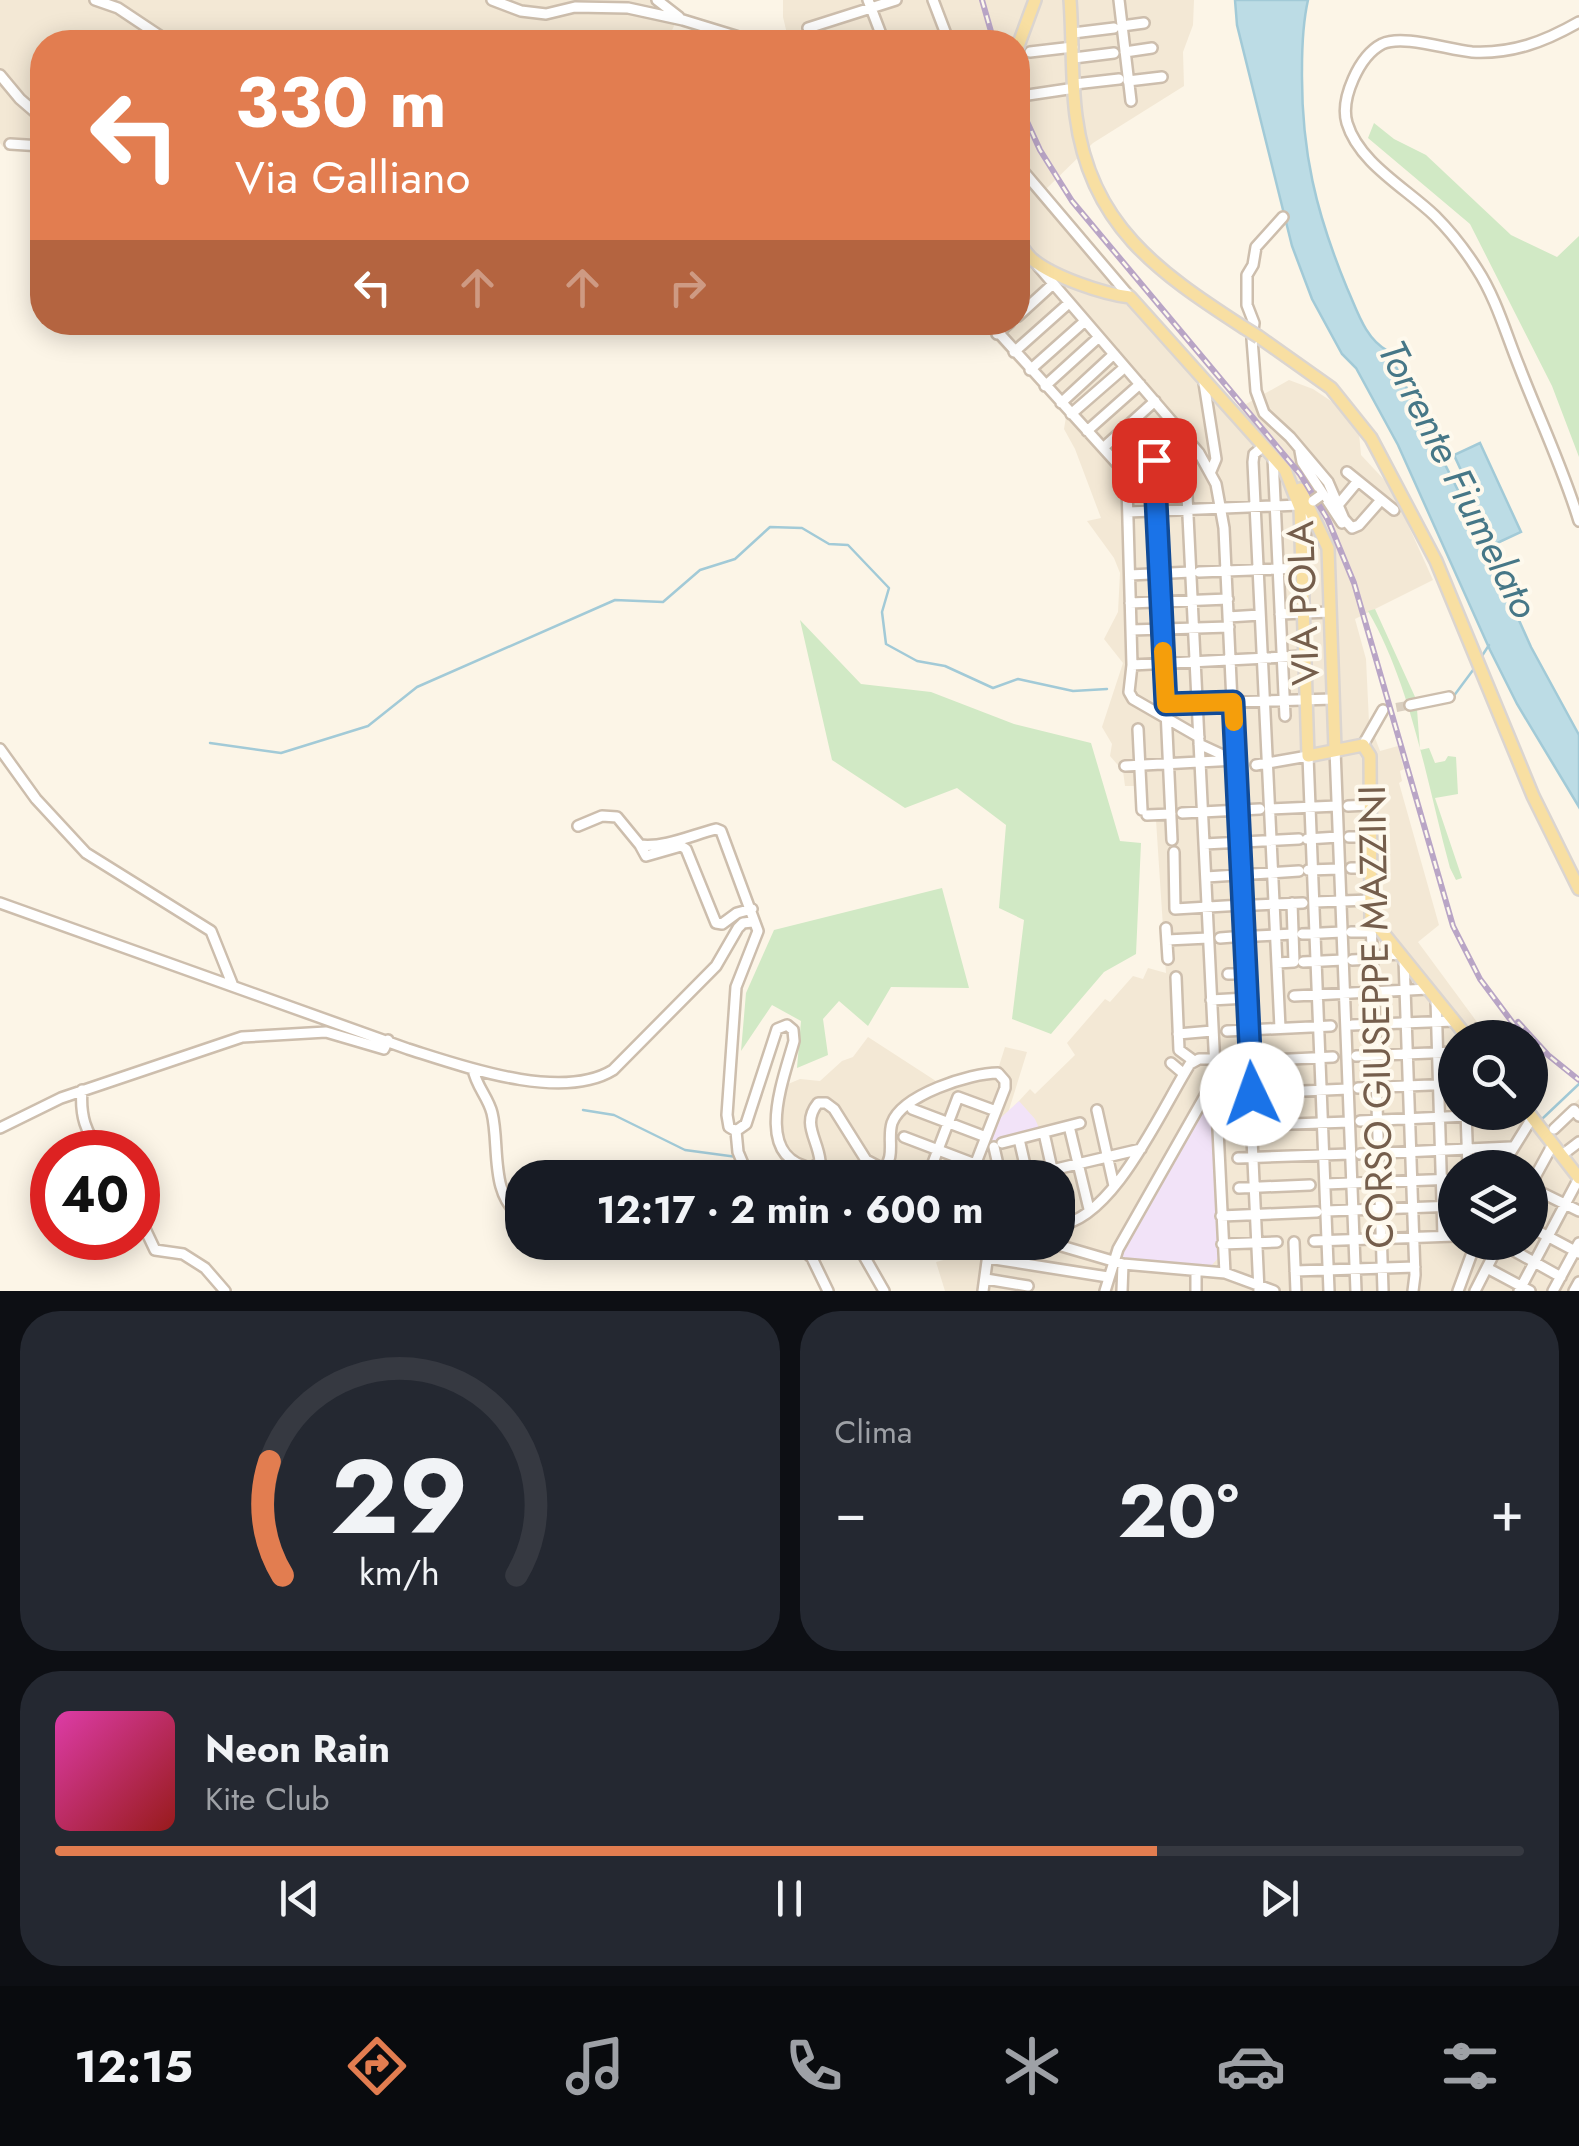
<!DOCTYPE html>
<html lang="it">
<head>
<meta charset="utf-8">
<style>
	:root { --surface:#171b24; --page:#242831; --text:#f1f3f6; --muted:#9ea1a6; --line:#363941; --accent:#e27d50 }
	body { margin:0; font-family:Jost,sans-serif; background:var(--page); color:var(--text); height:100vh; display:flex; flex-direction:column; font-size:38px; white-space:nowrap }
	* { box-sizing:border-box; margin:0 }
	p { font-size:32px; color:var(--muted) }
	.icon { flex:none; width:55px; height:55px; fill:none; stroke:currentColor; stroke-width:2; stroke-linecap:round; stroke-linejoin:round }
	.map { position:relative; height:1291px; overflow:hidden }
	.drawer { display:flex; flex-direction:column; gap:20px; padding:20px; background:#0d0f14; flex:1 }
	.drawer>* { flex:none }
	.hud { position:absolute; left:30px; top:30px; width:1000px; height:305px; border-radius:40px; box-shadow:0 5px 25px #0003; background:#e27d50; color:#fff; overflow:hidden }
	.fabs { position:absolute; left:1438px; top:1020px; display:grid; gap:20px }
	.fabs a { display:grid; place-items:center; width:110px; height:110px; border-radius:50%; background:var(--surface); box-shadow:0 5px 25px #0003; font-size:50px }
	.speed { position:absolute; left:30px; top:1130px; display:flex; gap:20px; font-size:50px; font-weight:700; text-align:center }
	.speed>* { display:grid; place-content:center; width:130px; height:130px; border-radius:50%; background:var(--surface); box-shadow:0 5px 25px #0003; line-height:1 }
	.speed .limit { border:15px solid #d22; background:#fff; color:#111 }
	.pin { position:absolute; display:grid; place-items:center; width:85px; height:85px; color:#fff; margin:-42px; border-radius:20px; box-shadow:0 5px 15px #0006 }
	.me { position:absolute; width:110px; margin:-55px; rotate:357deg; stroke-linejoin:round; filter:drop-shadow(0 0 8px #0008) }
	.turn { display:flex; align-items:center; gap:35px; height:210px; padding:0 40px; font-size:45px }
	.turn .icon { width:130px; height:130px; stroke-width:2.5 }
	.turn b { display:block; font-size:70px; line-height:85px }
	.lanes { display:flex; align-items:center; height:95px; padding:0 40px; background:#0003; justify-content:center; gap:50px; direction:ltr }
	.lanes .off { opacity:.35 }
	.big { font-size:75px; font-weight:700; line-height:1.1 }
	.drawer .widget { flex:1; display:flex; flex-direction:column; justify-content:center; gap:15px; min-width:0; padding:0 35px; border-radius:40px; background:var(--page) }
	.drawer .dial { align-items:center; gap:0 }
	.dial svg { height:260px; overflow:visible; fill:none; stroke:var(--line); stroke-width:7; stroke-linecap:round; text-anchor:middle }
	.dial text { fill:var(--text); stroke:none }
	.song { display:flex; align-items:center; gap:30px }
	.cover { width:120px; height:120px; border-radius:15px; background:linear-gradient(135deg,hsl(320 70% 55%),hsl(0 70% 35%)) }
	.played { height:10px; border-radius:5px; background:linear-gradient(90deg,var(--accent) 75%,var(--line) 75%) }
	.keys { display:flex; justify-content:space-around; direction:ltr }
	.heat { display:flex; justify-content:space-between; align-items:center; font-size:55px; direction:ltr }
	.drawer .tiles { flex:1; display:grid; gap:20px; grid-template-columns:1fr 1fr }
	.widget:last-child { grid-column:span 2 }
	.trip { position:absolute; left:505px; top:1160px; width:570px; height:100px; border-radius:40px; background:var(--surface); box-shadow:0 5px 25px #0003; font-weight:700; line-height:100px; text-align:center }
	.tabs { display:flex; height:160px; justify-content:space-around; align-items:center; background:#090b0e; color:var(--muted) }
	.tabs .icon { width:70px; height:70px }
	.tabs .active { color:var(--accent) }
	.tabs b { font-size:45px; color:var(--text) }
	.map>svg:first-child { display:block }
	.residential { fill:#f3e8d5; fill-rule:evenodd }
	.education { fill:#f2e3f8 }
	.green { fill:#d1e9c5 }
	.water { fill:#bcdce5; stroke:#a2cad7; stroke-width:2.5 }
	.lines { fill:none; stroke-linecap:round; stroke-linejoin:round }
	.stream { stroke:#a2cad7; stroke-width:2.5 }
	.minor-tunnel { stroke:#dacfc0; stroke-width:9; stroke-dasharray:9 4.5; stroke-linecap:butt }
	.minor-casing { stroke:#cdbead; stroke-width:14 }
	.major-casing { stroke:#dbd5d0; stroke-width:16 }
	.minor { stroke:#fff; stroke-width:9 }
	.major { stroke:#f8dfa2; stroke-width:11 }
	.rail-casing { stroke:#b9a5c6; stroke-width:6 }
	.rail { stroke:#fef9ed; stroke-width:2.5; stroke-dasharray:8; stroke-linecap:butt }
	.minor-bridge-casing { stroke:#cdbead; stroke-width:14; stroke-linecap:butt }
	.major-bridge-casing { stroke:#dbd5d0; stroke-width:16; stroke-linecap:butt }
	.minor-bridge { stroke:#fff; stroke-width:9 }
	.major-bridge { stroke:#f8dfa2; stroke-width:11 }
	.route-casing { stroke:#114b97; stroke-width:25 }
	.route { stroke:#1a73e8; stroke-width:18 }
	.slow { stroke:#f59e0b; stroke-width:18 }
	.labels { text-anchor:middle; stroke-width:8; stroke-linejoin:round; paint-order:stroke }
	.street-label { font-size:38px; fill:#755e4c; stroke:#fef9ed }
	.water-label { font-size:40px; font-style:italic; fill:#467787; stroke:#fef9ed }
</style>
</head>
<body>
<div class="map">
<svg width="1579" height="1291" viewBox="0 0 1579 1291">
	<rect width="100%" height="100%" fill="#fcf5e7"/>
	<path class="residential" d="M0,0h665l15,12 -13,30h-625v109l-39,-4 -3,-4z
		M783,0h411l-1,25 -10,27 1,34 -91,57 -48,47 194,218 50,-28 24,9 24,16 22,28 2,22 30,32 42,93 -78,39 11,40 3,63 11,29 18,-5 6,23 -4,2 2,10 -3,2 40,142 -21,17 70,95 -33,1v74h75v-31l16,12 -12,15 14,18 31,-27v192h-634l-9,-29 15,-4 -14,-13 3,-2 118,-1v-64l-226,-3 -29,-11 -16,-19 -7,-23 8,-38 12,-5 20,2 22,-20 11,-4 15,-20 71,46 60,-17 6,-19 22,5 -19,61 22,-24 5,5 40,-39 -8,-12 38,-44 5,3 23,-26 10,3 5,-11 18,5 -10,-153 -14,-2 -5,-32h-12l-2,-15 -13,-15 2,-12 -10,-17 21,-64 -19,-24 14,-27 2,-39 -6,-15 -27,-37 14,-3 -26,-69 -11,-20 2,-12 -84,-91v-3l36,-1v-280h-229l-6,-25zM1455,1168h75v74h-75z"/>
	<path class="education" d="M1206,1099l5,4 8,154 -8,9 -89,-7 -1,-3z
		M1019,1101l16,18 5,11 -41,9v5l-11,-1 8,-21z"/>
	<path class="green" d="M1374,123l20,16 32,16 85,80 46,22 22,-21v221l-27,-71 -82,-162 -102,-86z
		M1375,609l41,90 -7,4 8,6 3,41 9,-2 6,15 10,-2 3,-5 8,1 2,37 -23,4 27,80 -6,2 -6,-12c-23,-84 -38,-181 -82,-257z
		M800,620l61,64 70,8 83,32 77,19 29,98 21,2 -5,111 -32,18 -53,62 -39,-15 12,-99 -25,-12 7,-83 -49,-37 -52,20 -73,-48z
		M942,888l27,100 -78,-1 -23,39 -29,-25 -16,18 5,36 -31,13 4,-47 -29,-16 -31,46 5,-58 28,-63z"/>
	<path class="water" d="M1235,0h73c-5,22 -6,47 -6,69 -1,82 14,144 45,219 10,22 18,51 41,63l96,191 47,105 48,88v72l-62,-103 -27,-54 -92,-205 -42,-77 -14,-14 -30,-55 -20,-53 -55,-221z
		M1480,443l41,89 -26,12 -41,-89z"/>
	<g class="lines">
		<path class="stream" d="M1480,659l9,-14
			M1453,697l23,-31
			M210,743l71,10 87,-27 49,-39 198,-87 48,2 37,-32 35,-11 35,-32 32,1 27,16 19,1 41,43 -7,24 4,32 31,17 28,5 48,22 25,-9 55,12 34,-2
			M583,1110l31,5 71,35 52,7
			M1542,1119l37,-35
			M745,1160l48,18"/>
		<path class="minor-tunnel" d="M1383,710l27,-5"/>
		<defs>
			<path id="minor" d="M95,0l23,8 51,34
				M492,0l29,11 25,3 29,-7 53,1 55,12 72,22
				M657,0l22,17
				M868,0l16,42
				M933,0l16,42
				M1119,0l12,101
				M1579,22c-35,20 -67,32 -107,30 -24,-2 -69,-18 -90,-8 -23,12 -42,55 -35,79 12,40 59,65 88,93 15,15 30,34 42,53 19,29 29,65 42,97 20,52 44,102 60,155
				M1122,26l22,-3
				M808,28l88,-28
				M1073,33l41,-5
				M1030,52l43,-5
				M1125,52l27,-4
				M1074,58l40,-5
				M0,75l20,24 22,19
				M1128,81l34,-4
				M1075,84l44,-5
				M1028,95l47,-7
				M10,144l32,2
				M1018,165l112,132
				M1283,217l-27,30 -3,18 -6,10v30l7,18 -2,16 4,52 8,22 26,24 38,45 16,37 8,9
				M1038,266l161,187 17,31 8,44 35,763
				M1018,316l35,-32
				M989,322l143,158
				M997,334l13,-12
				M1014,352l55,-49
				M1030,370l55,-49
				M1204,383l12,76 -5,12
				M1045,386l54,-49
				M1061,403l53,-49
				M1071,414l54,-47
				M1087,431l53,-47
				M1184,434l41,839
				M1184,434l-57,51 5,180 -3,27 4,7 66,38
				M1264,446l-10,8 -1,8 27,566
				M1103,448l52,-47
				M1154,450l18,390
				M1300,451l2,11 40,61
				M1273,457l12,259
				M1347,472l47,38
				M1127,473l49,-48
				M1338,505l20,-24
				M1128,512l171,-7
				M1352,528l7,-3 22,-25
				M1305,541l4,-34
				M1199,572l102,-4
				M1130,575l61,-3
				M1130,603l98,-4
				M1280,614l50,-2
				M1228,617l32,-2
				M1131,630l98,-3
				M1132,665l173,-9
				M1165,704l168,-5
				M1410,705l39,-8
				M1138,729l4,81
				M1199,744l26,12v4
				M1363,745l20,-35
				M0,749l36,50 50,54 125,78 22,55
				M1335,749l21,542
				M1256,765l52,-9 21,535
				M1125,766l111,-6
				M1348,806l21,-1
				M1270,809l67,-3
				M1182,813l78,-4
				M1147,815l24,-1
				M578,826l24,-10 15,1 23,28c25,3 52,-10 76,-16l5,2 37,100 -22,56 -9,128 2,12 7,4
				M1349,837h20
				M1307,839l31,-2
				M1204,844l95,-5
				M640,845l6,11 35,-10 5,3 30,74 6,1 15,-11 15,-4
				M1174,852l1,57 67,-4
				M1351,868h18
				M1308,870l31,-1
				M1206,877l93,-6
				M1314,902l56,-2
				M0,903l408,146c54,17 153,53 205,21l103,-104 22,-38 5,-5 9,-1
				M1255,905l48,-2
				M1371,919l12,372
				M1166,928l2,31
				M1351,932h20
				M1302,934l40,-2
				M1256,936l37,-2
				M1220,938l25,-2
				M1167,940l41,-2
				M1372,956l28,-2
				M1404,959l11,316 -2,16
				M1352,960l20,-1
				M1303,962l40,-2
				M1277,963l17,-1 -2,-59
				M1228,974h18
				M1176,977l3,73 15,11
				M1294,996l134,-7
				M1436,999l7,237
				M1211,1000l36,-2
				M1352,1025l102,-4
				M1227,1031l104,-5
				M1178,1034l34,-3
				M1356,1056l99,-4
				M1230,1062l103,-5
				M1171,1063l13,11
				M473,1069c3,17 15,28 19,44 8,32 -3,83 30,104
				M1358,1088l97,-4
				M82,1090c-2,25 3,43 20,62
				M1235,1094l113,-5
				M912,1109l74,28
				M1097,1110l17,76
				M1466,1112l2,56
				M1360,1121l169,-8
				M1069,1126l20,83
				M1236,1126l113,-4
				M0,1128l61,-30 181,-61 84,-5 58,17 4,-9
				M1554,1129l20,-19 5,6
				M736,1131l10,-7 31,-95 10,-4 6,5 1,11c-10,37 -43,118 19,127l7,-7c-2,-22 -19,-37 -2,-58h8l8,6 32,51 17,9c13,-12 4,-30 9,-46 10,-28 78,-50 106,-50l7,8v7l-35,90
				M736,1131l2,21 11,26
				M1044,1133l10,45
				M904,1137l71,27
				M1019,1139l9,39
				M1002,1143l78,-20
				M994,1147l7,31
				M1360,1154l151,-7
				M1562,1155l17,-13
				M1238,1158l112,-4
				M746,1167l15,11
				M907,1168l24,10
				M1501,1168l31,-50
				M1052,1170l89,-21
				M928,1176l30,-79 38,14
				M1325,1184l130,-5
				M1530,1186l23,-42
				M1530,1187l49,24
				M1239,1188l71,-3
				M1058,1193l7,32
				M1326,1211l129,-5
				M138,1214l17,36 28,4 22,14 20,23
				M1221,1216l96,-4
				M1058,1225c55,-4 105,-119 132,-161l9,-5h14
				M1530,1227l49,26
				M1314,1241l141,-5
				M795,1242l17,16 16,33
				M856,1242l28,49
				M961,1242l12,7 16,2 69,-6 65,19 102,9 49,18
				M1294,1242l2,49
				M1500,1243l61,34
				M1222,1244l55,-2
				M988,1258l120,19
				M1487,1268l43,23
				M1196,1271v20
				M1295,1271l120,-4
				M986,1279l42,7
				M983,1291l5,-37
				M1105,1291l13,-42 96,-169
				M1122,1291l1,-27
				M1458,1291l18,-49
				M1475,1291l25,-49
				M1519,1291l60,-113
				M1553,1291l26,-48
				M1574,1291l5,-9"/>
			<path id="major" d="M1070,0c3,38 1,78 6,116 14,109 82,156 167,211
				M1018,46l17,-46
				M1018,241c4,6 9,14 15,19 21,17 70,34 97,37l155,173 15,38 8,248 55,-11
				M1259,337l72,51 40,50 65,123 97,235 46,93
				M1300,489l28,59 7,201
				M1363,745l7,11 1,162 97,120
				M1528,1112l51,66"/>
		</defs>
		<use href="#minor" class="minor-casing"/>
		<use href="#major" class="major-casing"/>
		<use href="#minor" class="minor"/>
		<use href="#major" class="major"/>
		<defs>
			<path id="rail" d="M982,0l12,42
				M1018,102l22,48 32,51 228,273 28,46 26,63 99,343 27,53 44,59
				M1518,1022l30,33 31,25"/>
		</defs>
		<use href="#rail" class="rail-casing"/>
		<use href="#rail" class="rail"/>
		<defs>
			<path id="minor-bridge" d="M1313,501l7,-5"/>
			<path id="major-bridge" d="M1243,327l16,10"/>
		</defs>
		<use href="#minor-bridge" class="minor-bridge-casing"/>
		<use href="#major-bridge" class="major-bridge-casing"/>
		<use href="#minor-bridge" class="minor-bridge"/>
		<use href="#major-bridge" class="major-bridge"/>
	</g>
	<g class="lines">
		<defs>
			<path id="route" d="M1154,460l12,244 67,-2 19,392"/>
		</defs>
		<use href="#route" class="route-casing"/>
		<use href="#route" class="route"/>
		<path class="slow" d="M1163,651l3,53 67,-2 1,20"/>
	</g>
	<g class="labels">
		<g class="street-label">
			<text transform="translate(1303 603) rotate(-92)" y="13">VIA POLA</text>
			<text transform="translate(1376 1017) rotate(-91)" y="13">CORSO GIUSEPPE MAZZINI</text>
		</g>
		<g class="water-label">
			<text transform="translate(1459 479) rotate(63)" y="14">Torrente Fiumelato</text>
		</g>
	</g>
</svg>
<div class="fabs">
<a><svg class="icon" aria-label="search" viewBox="0 0 24 24"><circle cx="10" cy="10" r="6"/><path d="M15 15l6 6"/></svg></a>
<a><svg class="icon" aria-label="layers" viewBox="0 0 24 24"><path d="M12 4l9 5-9 5-9-5zM3 14l9 5 9-5"/></svg></a>
</div>
<div class="speed"><div class="limit">40</div></div>
<div class="pin" style="left:1154px;top:460px;background:#d93025"><svg class="icon" aria-label="arrive" viewBox="0 0 24 24"><path d="M6 21V4h12l-3 4 3 4H6"/></svg></div>
<svg class="me" style="left:1252px;top:1094px" viewBox="-20 -20 40 40"><circle r="19" fill="#fff"/><path d="M0-13L10 11 0 6-10 11z" fill="#1a73e8"/></svg>
<div class="trip">12:17 · 2 min · 600 m</div>
<div class="hud">
<div class="turn"><svg class="icon" aria-label="left" viewBox="0 0 24 24"><path d="M17 20v-9H6M10 6l-5 5 5 5"/></svg><div><b>330 m</b>Via Galliano</div></div>
<div class="lanes"><svg class="icon" aria-label="left" viewBox="0 0 24 24"><path d="M17 20v-9H6M10 6l-5 5 5 5"/></svg><svg class="icon off" aria-label="ahead" viewBox="0 0 24 24"><path d="M12 20V5M6 11l6-6 6 6"/></svg><svg class="icon off" aria-label="ahead" viewBox="0 0 24 24"><path d="M12 20V5M6 11l6-6 6 6"/></svg><svg class="icon off" aria-label="right" viewBox="0 0 24 24"><path d="M7 20v-9h11M14 6l5 5-5 5"/></svg></div>
</div>
</div>
<section class="drawer">
<div class="tiles">
<div class="widget dial"><svg viewBox="0 0 100 80">
<path d="M14 69A42 42 0 1 1 86 69"/>
<path d="M14 69A42 42 0 0 1 10 34" stroke="#e27d50"/>
<text x="50" y="56" font-size="32" font-weight="700">29</text>
<text x="50" y="72" font-size="11">km/h</text>
</svg></div>
<div class="widget"><p>Clima</p>
<div class="heat"><a>−</a><b class="big">20°</b><a>+</a></div>
</div>
<div class="widget">
<div class="song"><i class="cover"></i><div><b>Neon Rain</b><p>Kite Club</p></div></div>
<div class="played"></div>
<div class="keys"><svg class="icon" aria-label="previous" viewBox="0 0 24 24"><path d="M18 5L8 12l10 7zM5 5v14"/></svg><svg class="icon" aria-label="pause" viewBox="0 0 24 24"><path d="M8 5v14M16 5v14"/></svg><svg class="icon" aria-label="next" viewBox="0 0 24 24"><path d="M6 5l10 7-10 7zM19 5v14"/></svg></div>
</div>
</div>
</section>
<nav class="tabs">
<b>12:15</b>
<svg class="icon active" aria-label="directions" viewBox="0 0 24 24"><path d="M12 3l9 9-9 9-9-9zM9 14v-3h6M13 9l2 2-2 2"/></svg>
<svg class="icon" aria-label="music" viewBox="0 0 24 24"><path d="M9 18V5l10-2v13"/><circle cx="6" cy="18" r="3"/><circle cx="16" cy="16" r="3"/></svg>
<svg class="icon" aria-label="phone" viewBox="0 0 24 24"><path d="M5 4h4l2 5-3 2q2 4 5 5l2-3 5 2v4C11 20 4 13 5 4z"/></svg>
<svg class="icon" aria-label="climate" viewBox="0 0 24 24"><path d="M12 3v18M4 7l16 10M4 17L20 7"/></svg>
<svg class="icon" aria-label="car" viewBox="0 0 24 24"><path d="M5 17H2v-5l4-1 3-4h7l3 4 3 1v5h-3M9 17h6M6 11h13"/><circle cx="7" cy="17" r="2"/><circle cx="17" cy="17" r="2"/></svg>
<svg class="icon" aria-label="filters" viewBox="0 0 24 24"><path d="M4 7h16M4 17h16"/><circle cx="9" cy="7" r="2"/><circle cx="15" cy="17" r="2"/></svg>
</nav>
</body>
</html>
